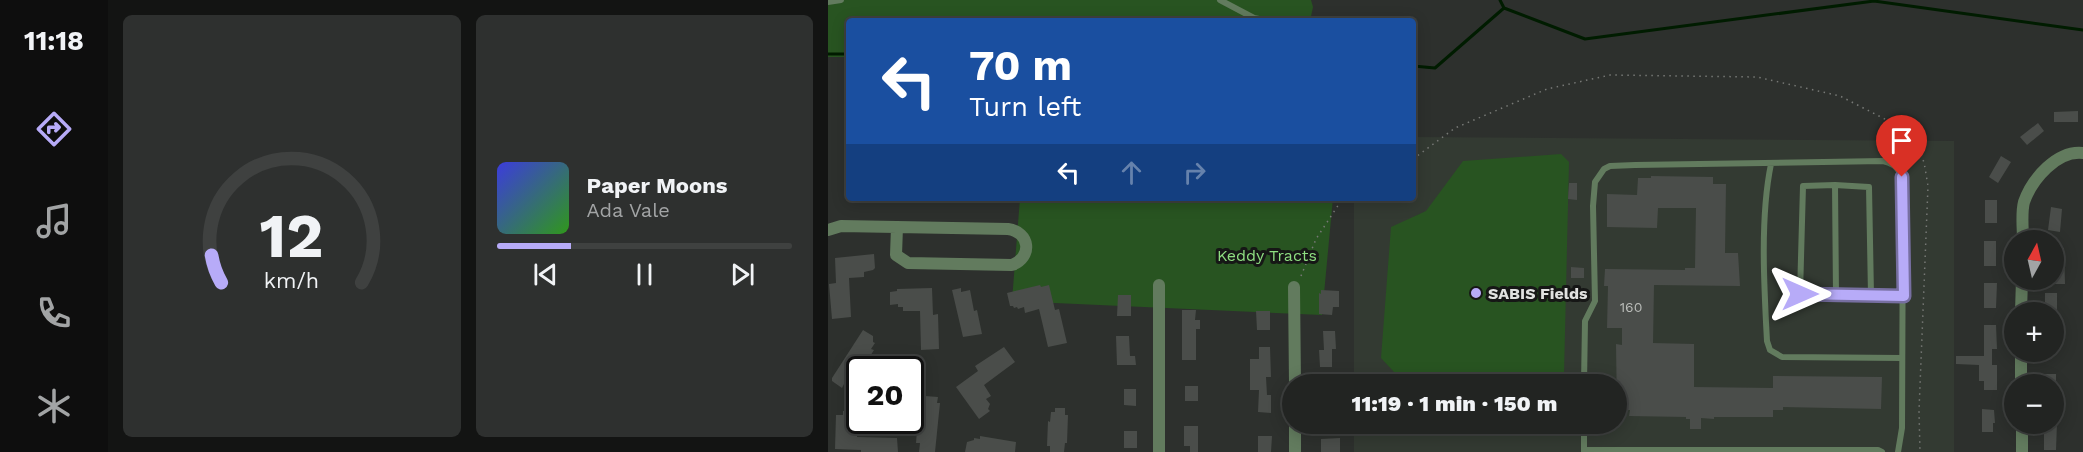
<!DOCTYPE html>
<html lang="en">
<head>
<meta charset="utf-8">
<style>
	:root { --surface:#222422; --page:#2e302f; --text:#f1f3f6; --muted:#a2a4a5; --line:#3f4140; --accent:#b7abf8 }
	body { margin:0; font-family:"Work Sans",sans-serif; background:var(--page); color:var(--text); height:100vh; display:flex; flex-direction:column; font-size:22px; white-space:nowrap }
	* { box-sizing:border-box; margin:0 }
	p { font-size:20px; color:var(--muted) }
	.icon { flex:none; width:33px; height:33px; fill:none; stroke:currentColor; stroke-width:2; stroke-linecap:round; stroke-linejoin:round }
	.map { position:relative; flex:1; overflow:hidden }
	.sheet { display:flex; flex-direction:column; gap:15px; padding:15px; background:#131413; width:720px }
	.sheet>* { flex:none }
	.guide { position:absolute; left:18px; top:18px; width:570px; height:183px; border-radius:6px; box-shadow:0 3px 15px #0003,0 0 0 2px var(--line); background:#1a4fa0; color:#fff; overflow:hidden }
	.needle { width:39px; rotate:8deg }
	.buttons { position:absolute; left:1176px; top:230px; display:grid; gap:12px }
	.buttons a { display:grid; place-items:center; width:60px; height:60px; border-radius:50%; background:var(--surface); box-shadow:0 3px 15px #0003,0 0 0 2px var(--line); font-size:30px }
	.speed { position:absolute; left:18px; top:356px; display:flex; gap:12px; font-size:30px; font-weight:700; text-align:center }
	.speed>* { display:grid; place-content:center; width:78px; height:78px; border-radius:50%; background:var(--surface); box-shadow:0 3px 15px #0003,0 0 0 2px var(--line); line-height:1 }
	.speed .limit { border:3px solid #111; border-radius:9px; background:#fff; color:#111 }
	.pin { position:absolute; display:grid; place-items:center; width:51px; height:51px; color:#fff; margin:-62px -26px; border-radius:50% 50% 50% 0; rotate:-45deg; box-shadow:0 0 6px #0007 }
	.pin .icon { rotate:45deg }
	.me { position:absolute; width:66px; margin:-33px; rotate:90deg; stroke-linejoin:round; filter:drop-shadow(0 0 4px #0008) }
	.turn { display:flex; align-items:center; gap:21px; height:126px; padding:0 24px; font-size:27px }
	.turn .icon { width:78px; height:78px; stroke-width:2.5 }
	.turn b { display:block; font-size:42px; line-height:51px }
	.lanes { display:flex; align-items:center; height:57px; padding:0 24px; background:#0003; justify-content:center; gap:30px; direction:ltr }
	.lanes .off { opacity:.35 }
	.sheet .card { flex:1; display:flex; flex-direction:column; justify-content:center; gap:9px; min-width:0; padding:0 21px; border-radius:9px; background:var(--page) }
	.sheet .dial { align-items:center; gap:0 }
	.dial svg { height:156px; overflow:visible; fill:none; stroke:var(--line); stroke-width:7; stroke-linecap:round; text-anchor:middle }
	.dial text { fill:var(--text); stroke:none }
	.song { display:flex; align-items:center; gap:18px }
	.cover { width:72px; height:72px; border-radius:9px; background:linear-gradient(135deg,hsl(240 70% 55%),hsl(110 70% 35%)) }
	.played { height:6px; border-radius:3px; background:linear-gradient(90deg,var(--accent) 25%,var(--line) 25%) }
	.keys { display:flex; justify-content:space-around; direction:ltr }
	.sheet .tiles { flex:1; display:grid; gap:15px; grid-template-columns:repeat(2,1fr) }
	.trip { position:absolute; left:454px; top:374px; width:345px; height:60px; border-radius:30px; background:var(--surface); box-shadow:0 3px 15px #0003,0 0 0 2px var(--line); font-weight:800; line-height:60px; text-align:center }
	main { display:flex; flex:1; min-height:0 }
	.menu { display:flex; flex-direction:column; width:108px; justify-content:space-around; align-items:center; background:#0e0e0e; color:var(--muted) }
	.menu .icon { width:42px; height:42px }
	.menu .active { color:var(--accent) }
	.menu b { font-size:27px; color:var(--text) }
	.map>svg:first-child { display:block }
	.built { fill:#333a32 }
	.green { fill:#285421 }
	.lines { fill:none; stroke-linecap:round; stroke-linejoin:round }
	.stream { stroke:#001c00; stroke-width:3 }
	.building { fill:#4a4d4a }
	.path { stroke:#777976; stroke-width:1.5; stroke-dasharray:1.5 4.5; stroke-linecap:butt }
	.lane { stroke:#627b5e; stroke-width:6 }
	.street { stroke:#627b5e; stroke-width:12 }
	.route-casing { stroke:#776fa1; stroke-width:15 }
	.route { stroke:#b7abf8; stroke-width:10 }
	.poi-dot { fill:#b7abf8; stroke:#161716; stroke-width:2 }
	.labels { text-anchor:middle; stroke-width:6; stroke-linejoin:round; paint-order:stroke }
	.number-label { font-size:14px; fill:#bbbdba }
	.park-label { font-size:16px; fill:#8ede81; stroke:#161716 }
	.poi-label { font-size:16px; font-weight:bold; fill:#e1e2e0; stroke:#161716; text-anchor:start }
</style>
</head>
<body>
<main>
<nav class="menu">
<b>11:18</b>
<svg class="icon active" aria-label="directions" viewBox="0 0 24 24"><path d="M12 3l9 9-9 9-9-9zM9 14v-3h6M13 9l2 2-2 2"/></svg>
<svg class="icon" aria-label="music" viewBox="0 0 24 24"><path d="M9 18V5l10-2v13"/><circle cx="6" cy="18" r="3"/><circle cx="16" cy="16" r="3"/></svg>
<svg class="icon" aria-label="phone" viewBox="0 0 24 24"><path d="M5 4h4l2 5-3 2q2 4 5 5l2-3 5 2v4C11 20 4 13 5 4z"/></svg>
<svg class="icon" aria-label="climate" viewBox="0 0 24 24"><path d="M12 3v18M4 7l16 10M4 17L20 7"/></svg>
</nav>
<section class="sheet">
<div class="tiles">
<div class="card dial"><svg viewBox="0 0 100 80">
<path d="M14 69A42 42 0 1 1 86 69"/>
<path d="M14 69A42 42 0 0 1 9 55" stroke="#b7abf8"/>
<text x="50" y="56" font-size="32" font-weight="700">12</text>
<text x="50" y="72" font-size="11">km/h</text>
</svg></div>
<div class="card">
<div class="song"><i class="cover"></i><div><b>Paper Moons</b><p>Ada Vale</p></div></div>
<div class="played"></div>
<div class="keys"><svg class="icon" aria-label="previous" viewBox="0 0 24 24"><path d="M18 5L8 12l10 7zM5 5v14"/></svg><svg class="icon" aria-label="pause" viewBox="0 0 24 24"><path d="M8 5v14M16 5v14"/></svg><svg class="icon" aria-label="next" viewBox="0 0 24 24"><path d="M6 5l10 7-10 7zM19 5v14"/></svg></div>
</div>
</div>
</section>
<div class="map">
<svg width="1255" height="452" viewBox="0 0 1255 452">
	<rect width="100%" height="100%" fill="#2d302d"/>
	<path class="built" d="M585,137l541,4v311h-600v-29h263v-39h-263v-186h59z"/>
	<path class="green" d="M0,0h483l2,7 -3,14h-461v36h-21z
		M733,154l8,8 -5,212 -170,-2 -13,-14 10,-131 35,-16 37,-50z
		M192,198h313l-11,117 -310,-14z"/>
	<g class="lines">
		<path class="stream" d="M672,0l4,8 81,31 289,-38 209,29
			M0,54h21
			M585,66l22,2 69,-60"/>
	</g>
	<path class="building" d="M1250,111v11h-24v-10z
		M1210,123l6,8 -17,14 -7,-8z
		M1173,156l10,6 -13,21 -9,-6z
		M823,176l62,1v7h13l-1,69h13l2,33 -86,-1 -1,58 41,1v43l79,1v-12l109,1 -1,32 -98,-2v3h-10v7h-59v2l-13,-1v11h-11v-10h-4v-2l-57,-1 1,-6h-13l-1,-66 6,1v-17h-15l1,-42h-4l1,-17 80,1v-2h10l1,-60h-38l-1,20 -50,-1v-33l30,1 1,-17h13z
		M741,183h8v17l-9,-1z
		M1157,200h12v23h-12z
		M1223,207l11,2 -2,23 -12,-2z
		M1156,241h12v25h-12z
		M1226,248h10l1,36h-11z
		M46,254l1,14 -2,2 -9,2v5l-15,1 2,39 -19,2 -3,-35 7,-1 -1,-25z
		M743,267l13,1v10h-13z
		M1156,283h13l-1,25h-12z
		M212,285l1,2 8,-2 6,25 4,-1 8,34 -19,4 -9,-38 -14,4 -1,-6 -6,2 -1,-2 -3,1 -1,-2h-3l-3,-13z
		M104,288l1,27 5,-1 1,35 -18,1 -1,-39h-17v-4h-5v-3l-8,1v-13l7,-1v-2z
		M133,288v4l9,-2 4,21 3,-1 5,24 -19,3 -11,-47z
		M493,290l18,1v16h-6l-1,8 -13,-1v-21l2,1z
		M1217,293h12v19h-12z
		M290,295h13v21h-14z
		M354,310h14l-1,10h5v9h-4v31h-14z
		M428,311h14v19h-13z
		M1156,325h12l1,24h-5v16h5v25h-13v-9h-5v-16l-23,-1v-8h28z
		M35,330l10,6v6l2,1 -4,6 3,1 -12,19h-2l-5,11 -2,-2 -3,6 -2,-1 -2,3 -2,-2 -2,4 -10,-7v-3z
		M495,331h12l1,18h-4v18h-12l-1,-17h5z
		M288,336h13l1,20h5l1,9h-19z
		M176,347l11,15 -31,23 7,11 -5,3 4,5 -2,5 2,2 -11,8 -23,-32 22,-16 -3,-5z
		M431,347h11l1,30h-5l1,18h4v18l-13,-1 1,-22h-9v-31h9z
		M1216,374h12v10h-12z
		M357,386h13v15h-13z
		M296,389h12v17l-12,-1z
		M97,396l13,1 -1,6h3l-5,49h-16l1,-9h-4l3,-36 3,1z
		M227,408h10v7h3l-1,28h-2l-1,9h-14v-6h-3l1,-25 2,1 1,-10h4z
		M1154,409l12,1 1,13h-2v9h-11z
		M15,411h8l2,10 5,1 -1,15 40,1 1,14h-37v-2l-26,-1 1,-34h7z
		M1216,423h13l-1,27h-12z
		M356,426h14v26h-8v-6h-6z
		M296,431h13v17h-13z
		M152,436l36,6 -1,10h-50l2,-10 7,-2v-2l6,1z
		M430,436h14l-1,16h-13z
		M512,438v14h-19v-13z"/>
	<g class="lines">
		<path class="path" d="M585,159l42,-31 92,-39 63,-14 147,2 83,19 68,35 16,31 4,24 -9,225 1,41
			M473,276l15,-37 27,-41"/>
		<path class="lane" d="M392,0l34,18 15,3
			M0,2l13,-2
			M943,164c-11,53 -7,122 -4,177l3,9 12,7 120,1
			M1007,185l1,110
			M1043,295l-2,-108 -34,-2 -32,1 -3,108 103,2
			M756,384l1,-63 10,-20 -2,-95 2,-24 9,-13 6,-3 25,-1 248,-4c18,4 19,15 20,31l-1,236 -4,24
			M756,423v27
			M756,452v-2h294l4,2"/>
		<path class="street" d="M0,230l13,-4 167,3c22,3 25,28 4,36l-104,-2 -12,-8 1,-28
			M1195,240c0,-12 -2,-27 1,-38 8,-23 33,-52 59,-49
			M331,285v167
			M466,287l1,97
			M1193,312l1,-33
			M1193,351v33
			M467,423v29
			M1194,423v29"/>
	</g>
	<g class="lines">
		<defs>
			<path id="route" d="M972,294l104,2 -2,-119"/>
		</defs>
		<use href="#route" class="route-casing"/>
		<use href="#route" class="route"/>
	</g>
	<circle class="poi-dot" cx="648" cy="293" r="6"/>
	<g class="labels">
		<g class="number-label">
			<text x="803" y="312">160</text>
		</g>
		<g class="park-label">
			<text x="439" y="261">Keddy Tracts</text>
		</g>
		<g class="poi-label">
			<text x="660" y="299">SABIS Fields</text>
		</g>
	</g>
</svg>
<div class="buttons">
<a><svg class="needle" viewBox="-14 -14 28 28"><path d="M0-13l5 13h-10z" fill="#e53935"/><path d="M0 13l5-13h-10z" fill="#a2a4a5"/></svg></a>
<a>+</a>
<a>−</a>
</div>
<div class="speed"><div class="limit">20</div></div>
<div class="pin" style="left:1074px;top:177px;background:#d93025"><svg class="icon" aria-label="arrive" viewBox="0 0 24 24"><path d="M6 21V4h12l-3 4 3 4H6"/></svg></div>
<svg class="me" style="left:972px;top:294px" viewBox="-20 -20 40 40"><path d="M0-17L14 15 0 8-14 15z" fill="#b7abf8" stroke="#fff" stroke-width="4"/></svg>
<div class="trip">11:19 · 1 min · 150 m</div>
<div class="guide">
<div class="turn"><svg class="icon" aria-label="left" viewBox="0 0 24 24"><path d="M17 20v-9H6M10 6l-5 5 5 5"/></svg><div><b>70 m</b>Turn left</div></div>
<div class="lanes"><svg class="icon" aria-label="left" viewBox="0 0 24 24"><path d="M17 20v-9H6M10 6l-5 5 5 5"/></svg><svg class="icon off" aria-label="ahead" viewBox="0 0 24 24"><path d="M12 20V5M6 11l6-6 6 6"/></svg><svg class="icon off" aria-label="right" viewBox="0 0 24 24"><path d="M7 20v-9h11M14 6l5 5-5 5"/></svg></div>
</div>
</div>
</main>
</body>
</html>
